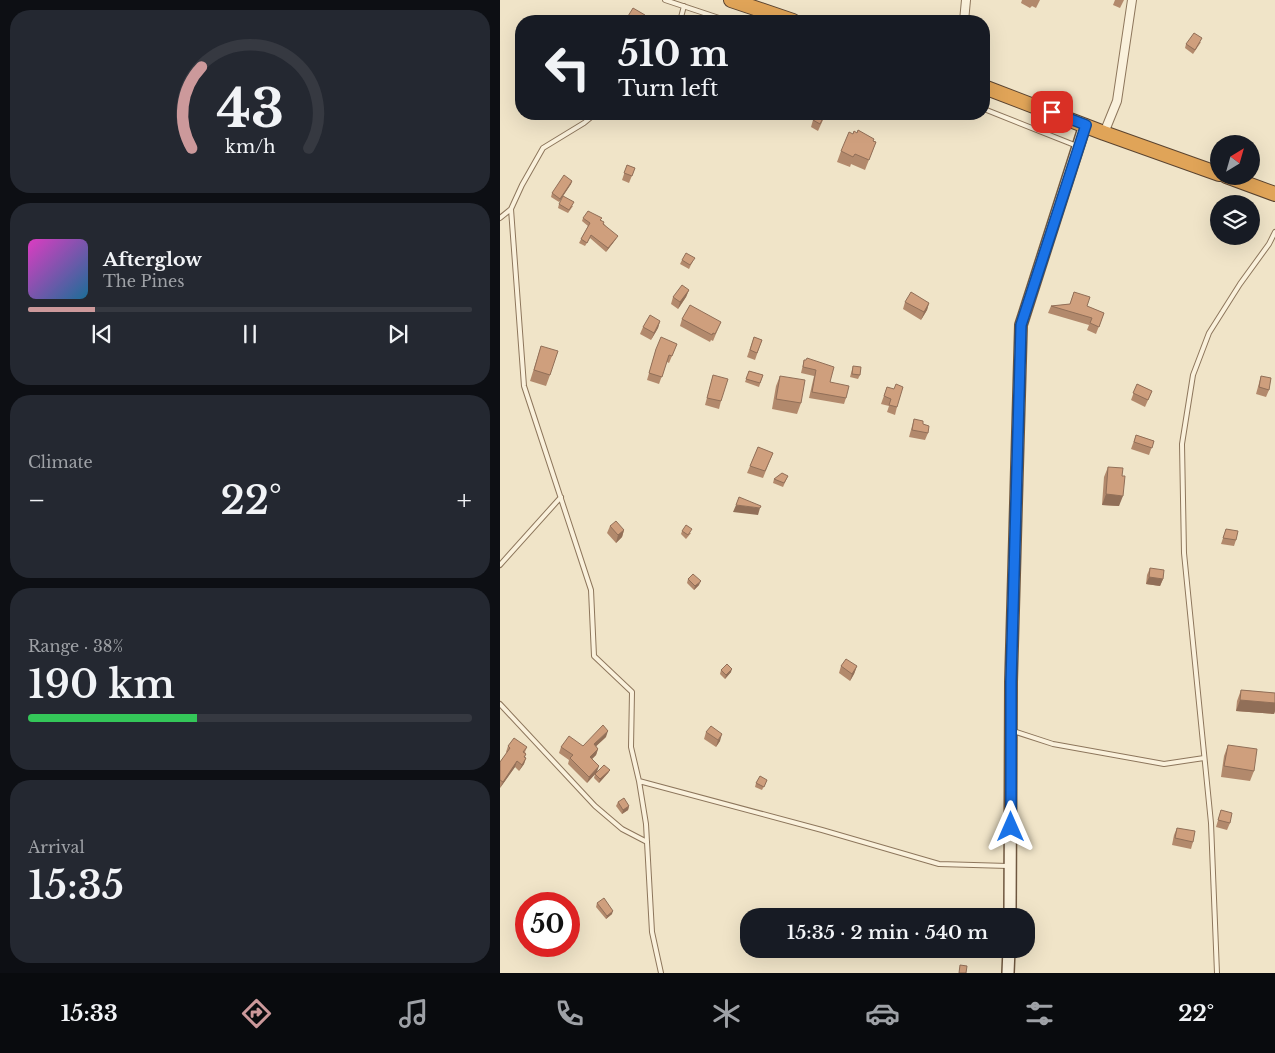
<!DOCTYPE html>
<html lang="en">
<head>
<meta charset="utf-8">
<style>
	:root { --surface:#171b24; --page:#242831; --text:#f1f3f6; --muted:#9ea1a6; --line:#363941; --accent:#cc999b }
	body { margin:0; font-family:"Libre Baskerville",serif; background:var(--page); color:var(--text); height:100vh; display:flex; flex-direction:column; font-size:19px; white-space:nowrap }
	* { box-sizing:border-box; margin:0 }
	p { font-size:16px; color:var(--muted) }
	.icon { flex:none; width:28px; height:28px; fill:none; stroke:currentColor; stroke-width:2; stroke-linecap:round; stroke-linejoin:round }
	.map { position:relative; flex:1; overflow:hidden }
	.side { display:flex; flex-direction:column; gap:10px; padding:10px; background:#0d0f14; width:500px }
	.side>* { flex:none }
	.banner { position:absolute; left:15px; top:15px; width:475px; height:105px; border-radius:20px; box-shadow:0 5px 20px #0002; background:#171b24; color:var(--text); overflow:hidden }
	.needle { width:32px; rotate:37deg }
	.controls { position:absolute; left:710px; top:135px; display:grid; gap:10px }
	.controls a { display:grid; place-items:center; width:50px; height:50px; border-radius:50%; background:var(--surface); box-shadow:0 5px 20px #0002; font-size:25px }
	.speed { position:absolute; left:15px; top:892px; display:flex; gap:10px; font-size:25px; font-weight:700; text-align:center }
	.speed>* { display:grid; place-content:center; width:65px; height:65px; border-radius:50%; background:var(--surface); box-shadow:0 5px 20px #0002; line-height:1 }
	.speed .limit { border:8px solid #d22; background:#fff; color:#111 }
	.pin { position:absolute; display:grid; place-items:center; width:42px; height:42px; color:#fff; margin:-21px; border-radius:10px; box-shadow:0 2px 8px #0006 }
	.me { position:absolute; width:55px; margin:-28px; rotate:0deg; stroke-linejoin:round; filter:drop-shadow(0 0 4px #0008) }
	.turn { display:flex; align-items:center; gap:18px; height:105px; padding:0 20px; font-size:22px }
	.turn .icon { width:65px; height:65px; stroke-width:2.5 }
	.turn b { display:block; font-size:35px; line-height:42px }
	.big { font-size:38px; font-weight:600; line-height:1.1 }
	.side .card { flex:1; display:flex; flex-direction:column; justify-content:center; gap:8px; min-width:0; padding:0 18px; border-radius:20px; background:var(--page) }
	.side .dial { align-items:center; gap:0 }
	.dial svg { height:130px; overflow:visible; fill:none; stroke:var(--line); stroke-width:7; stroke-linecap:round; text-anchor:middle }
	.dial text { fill:var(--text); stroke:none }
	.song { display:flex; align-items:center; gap:15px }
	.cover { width:60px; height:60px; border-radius:8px; background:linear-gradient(135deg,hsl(310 70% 55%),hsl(200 70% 35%)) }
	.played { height:5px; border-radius:2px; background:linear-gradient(90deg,var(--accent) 15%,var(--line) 15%) }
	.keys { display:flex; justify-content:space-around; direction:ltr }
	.heat { display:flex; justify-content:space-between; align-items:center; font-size:28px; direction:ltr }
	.charge { height:8px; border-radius:4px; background:linear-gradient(90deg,#34c759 38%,var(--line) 0) }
	.trip { position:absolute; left:240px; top:908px; width:295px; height:50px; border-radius:20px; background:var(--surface); box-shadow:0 5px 20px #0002; font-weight:600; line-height:50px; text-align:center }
	.tab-bar { display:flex; height:80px; justify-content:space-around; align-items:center; background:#090b0e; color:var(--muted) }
	.tab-bar .icon { width:35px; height:35px }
	.tab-bar .current { color:var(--accent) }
	.tab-bar b { font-size:22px; color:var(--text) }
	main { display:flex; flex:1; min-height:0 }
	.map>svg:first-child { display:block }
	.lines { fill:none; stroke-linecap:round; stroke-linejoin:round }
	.lane-casing { stroke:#8d765c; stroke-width:6 }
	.street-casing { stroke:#8d765c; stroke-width:10 }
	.secondary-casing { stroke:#6f573f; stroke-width:14 }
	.highway-casing { stroke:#5b4430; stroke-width:16 }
	.lane { stroke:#faf1dc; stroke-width:4 }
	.street { stroke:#faf1dc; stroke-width:8 }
	.secondary { stroke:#faf1dc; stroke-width:11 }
	.highway { stroke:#e0a458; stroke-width:14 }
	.wall { fill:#b2896c }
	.shaded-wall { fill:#916f58 }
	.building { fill:#cf9f7d; stroke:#916f58 }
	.route-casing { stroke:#114b97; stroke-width:12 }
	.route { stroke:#1a73e8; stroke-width:9 }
</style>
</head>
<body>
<main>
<section class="side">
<div class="card dial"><svg viewBox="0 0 100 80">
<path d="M14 69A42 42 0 1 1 86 69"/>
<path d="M14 69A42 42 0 0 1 20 19" stroke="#cc999b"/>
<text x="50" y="56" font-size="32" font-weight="700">43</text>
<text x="50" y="72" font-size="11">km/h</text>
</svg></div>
<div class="card">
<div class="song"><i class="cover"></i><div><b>Afterglow</b><p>The Pines</p></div></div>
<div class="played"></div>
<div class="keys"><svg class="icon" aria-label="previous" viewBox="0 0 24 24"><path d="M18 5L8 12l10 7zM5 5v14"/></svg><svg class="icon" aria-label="pause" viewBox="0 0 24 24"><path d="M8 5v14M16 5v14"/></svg><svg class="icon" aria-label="next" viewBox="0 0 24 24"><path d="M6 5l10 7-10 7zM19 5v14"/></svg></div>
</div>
<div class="card"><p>Climate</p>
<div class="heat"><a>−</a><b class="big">22°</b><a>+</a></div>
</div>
<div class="card"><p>Range · 38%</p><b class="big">190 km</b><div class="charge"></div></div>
<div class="card"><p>Arrival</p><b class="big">15:35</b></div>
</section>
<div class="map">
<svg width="775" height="973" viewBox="0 0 775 973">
	<rect width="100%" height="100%" fill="#f0e4c8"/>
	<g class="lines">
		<defs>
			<path id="lane" d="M165,0l63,21
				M180,21l4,-15
				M484,109l93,37
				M95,114l-11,9 -41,25 -21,37 -11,24 13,177 67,204 3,66 38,36 -1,55 8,34 7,43 6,108 9,41
				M0,218l11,-9
				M0,565l61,-68
				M0,704l95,102 27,23 25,13
				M513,731l40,13 111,20 40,-6
				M139,781l183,49 117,34 69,2
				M717,973l-6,-150 -27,-270 -2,-109 11,-69 16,-42 31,-49 29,-40 6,-12"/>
			<path id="street" d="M464,21l2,-21
				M604,133l13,-32 15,-101"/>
			<path id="secondary" d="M510,916l1,-234 10,-357 64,-200
				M508,973l1,-24"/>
			<path id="highway" d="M231,0l62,21
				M484,87l120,46 115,41
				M726,176l49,18"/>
		</defs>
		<use href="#lane" class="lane-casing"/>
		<use href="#street" class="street-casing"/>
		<use href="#secondary" class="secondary-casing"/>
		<use href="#highway" class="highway-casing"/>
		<use href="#lane" class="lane"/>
		<use href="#street" class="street"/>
		<use href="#secondary" class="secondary"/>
		<use href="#highway" class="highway"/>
	</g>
	<path class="wall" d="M521,0h19l-4,8 -4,-2 -2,2 -9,-5 1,-3z
		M615,0h9l-4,8 -7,-3z
		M21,34v19l-6,-4z
		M701,42l-8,12 -8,-6 1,-4z
		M313,120h10l-5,11 -7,-4z
		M373,141l3,1 -11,28 -14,-6 -1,3 -13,-5 4,-11z
		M127,165l8,3 -6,15 -7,-3z
		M72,181l-1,3 -12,18 -8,-5 1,-4z
		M59,204l14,2 -5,7 -10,-5z
		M83,218l18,2 15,19 -10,13 -16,-14 -5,8 -6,-3 9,-17 -6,-5z
		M182,260l11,1 -4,8 -9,-5z
		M189,290l-3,7 -8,12 -7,-5 2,-7z
		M574,292l13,14 17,7 -8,21 -9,-4 2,-5 -41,-12 3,-7 19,-2z
		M405,302l24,1 -2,7 -6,10 -18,-11z
		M182,319l39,3 -8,19 -2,-1 -1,2 -30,-16z
		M160,321l-2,7 -7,12 -11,-6 3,-7z
		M254,337l8,3 -7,20 -8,-3z
		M177,344l-8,19 -2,-1 -8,22 -12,-4 9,-31z
		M41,346l9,29 -4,11 -16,-5z
		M304,360l26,22 16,16 -2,6 -35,-6 5,-22 -13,-3z
		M353,366l7,9 -2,4 -8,-2z
		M249,371l14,4 -4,12 -14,-5z
		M213,375l8,26 -2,8 -14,-4z
		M280,376l21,27 -4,11 -25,-5 4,-23z
		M761,376l8,14 -3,7 -10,-3z
		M637,384l15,7 -7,16 -14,-7z
		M387,387l10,20 -2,8 -8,-3 2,-6 -8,-2z
		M414,419l9,5 5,9 -3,7 -16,-3z
		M636,435l18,6 -5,14 -18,-6z
		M258,447l15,6 -10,25 -16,-5z
		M608,467l14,9 -3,30 -17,-1 2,-28z
		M288,476l-5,11 -10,-4 1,-4z
		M110,526l14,4 -2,7 -6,6 -9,-10z
		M726,529l10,11 -2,6 -13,-2z
		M182,531l9,2 -5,6 -5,-5z
		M650,568l13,11 -3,7 -14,-2 1,-9z
		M188,579l11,6 -5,5 -7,-7z
		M341,666h16l-3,8 -4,7 -11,-8z
		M221,670l10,2 -6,7 -5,-5z
		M741,690l34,3v18l-1,3 -38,-3 1,-10z
		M206,732l14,9 -4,6 -12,-8z
		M106,737l-10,9 2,3 -2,6 -4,4 5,13 13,-2 -2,3 -9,10 -5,-5 1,-4 -8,9 -19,-19 1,-4 -10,-7 2,-6 22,-1z
		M728,745l26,26 -4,10 -29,-4 3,-21z
		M8,746l19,1 -2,5 1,2 -1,3 1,1 -2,6 -5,7 -4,-4 -15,21v-26l7,-9 -1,-1z
		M267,780l-5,10 -7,-3 1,-4z
		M118,802l11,4 -1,4 -6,4 -6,-8z
		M721,810l9,13 -3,7 -11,-3z
		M677,828l16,14 -2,7 -19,-4 2,-10z
		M97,903l15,11 -6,5 -10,-12z"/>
	<path class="shaded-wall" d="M72,181l-1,3 -12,18 1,-3z
		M118,236l-2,3 -10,13 2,-4z
		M189,290l-3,7 -8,12 2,-7z
		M429,303l-2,7 -6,10 3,-8z
		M160,321l-2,7 -7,12 3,-7z
		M606,494l17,2 -4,10 -17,-1z
		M236,505l24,3 -2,7 -25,-3z
		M124,530l-2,7 -6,6 2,-8z
		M649,577l14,2 -3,7 -14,-2z
		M201,581l-2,4 -5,5 1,-4z
		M357,666l-3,8 -4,7 2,-7z
		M232,669l-1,3 -6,7 1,-4z
		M740,700l35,3v8l-1,3 -38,-3z
		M108,731l-2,6 -14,13 2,-6z
		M222,734l-2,7 -4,6 2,-7z
		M98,749l-2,6 -8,8 2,-6z
		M26,758l-2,6 -5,7 3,-6z
		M17,761l-2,6 -15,21 3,-6z
		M99,766l-2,6 -10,11 2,-6z
		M110,770l-2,3 -9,10 1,-4z
		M129,806l-1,4 -6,4 1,-4z
		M113,911l-1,3 -6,5 1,-3z"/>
	<path class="building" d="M133,8l12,7 -3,6h-17z
		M694,33l8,5 -7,12 -9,-6z
		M21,34v11l-4,-2z
		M317,114h8l-5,10 -7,-4z
		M358,130l16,9 -1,2 3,1 -7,18 -14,-6 -2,3 -12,-6 8,-19 4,2 1,-3 3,2z
		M127,165l8,3 -3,8 -8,-3z
		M64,175l8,6 -12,18 -8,-6z
		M63,196l11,6 -5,8 -10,-6z
		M88,211l14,7 -2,2 4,2 -1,2 15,12 -10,12 -17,-13 -4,8 -6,-4 9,-16 -7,-5z
		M186,253l9,5 -5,7 -8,-5z
		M182,285l7,5 -9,12 -7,-5z
		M411,292l18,11 -5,9 -19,-10z
		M574,292l16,5 -3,9 17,7 -5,14 -9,-4 2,-5 -41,-12 19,-2z
		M190,305l31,17 -6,12 -2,-1 -1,2 -30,-16z
		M150,315l10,6 -6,12 -11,-6z
		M161,337l16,7 -5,12 -3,-1 -7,22 -13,-4 7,-24z
		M254,337l8,3 -5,13 -7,-3z
		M41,346l17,5 -8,24 -16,-5z
		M307,358l27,9 -4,15 19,4 -3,12 -34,-6 4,-22 -13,-3 1,-7h2z
		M353,366l8,1 -1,8 -8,-1z
		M249,371l14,4 -3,8 -14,-4z
		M213,375l15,4 -7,22 -14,-3z
		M280,376l25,4 -4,23 -25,-4z
		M761,376l10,2 -2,12 -10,-3z
		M396,384l7,3 -6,20 -8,-2 2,-6 -7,-3 3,-9 7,2z
		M637,384l15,7 -4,9 -15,-7z
		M414,419l9,2v3l6,2 -1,7 -16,-3z
		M636,435l18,6 -2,7 -18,-6z
		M258,447l15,6 -8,18 -15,-5z
		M608,467l15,1 -1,8h3l-2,20 -17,-2z
		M282,473l6,3 -4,7 -10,-4z
		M239,497l22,9 -1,2 -24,-3z
		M116,521l8,9 -6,5 -8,-9z
		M186,525l6,4 -4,6 -6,-4z
		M726,529l12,2 -2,9 -13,-2z
		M650,568l14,2 -1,9 -14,-2z
		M193,574l8,7 -6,5 -7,-7z
		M346,659l11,7 -5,8 -11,-8z
		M227,664l5,5 -6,6 -5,-5z
		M741,690l34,3v10l-35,-3z
		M103,725l5,6 -14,13 4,5 -8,8 9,9 -10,11 -19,-19 3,-3 -12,-8 8,-11 14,10z
		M211,726l11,8 -4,6 -12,-8z
		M14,738l13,9 -4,5 3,2 -2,3 2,1 -4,7 -5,-4 -14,21 -3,-2v-18l10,-14 -2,-2z
		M728,745l29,4 -3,22 -30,-5z
		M104,765l6,5 -10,9 -5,-5z
		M260,776l7,4 -3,7 -8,-4z
		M124,798l5,8 -6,4 -5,-8z
		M721,810l11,3 -2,10 -12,-3z
		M677,828l18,3 -2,11 -18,-4z
		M104,898l9,13 -6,5 -10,-13z
		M460,965l7,1 -1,7h-7z"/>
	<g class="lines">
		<defs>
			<path id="route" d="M511,827v-145l10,-357 65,-200 -34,-13"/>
		</defs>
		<use href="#route" class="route-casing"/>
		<use href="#route" class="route"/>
	</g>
</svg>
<div class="controls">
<a><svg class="needle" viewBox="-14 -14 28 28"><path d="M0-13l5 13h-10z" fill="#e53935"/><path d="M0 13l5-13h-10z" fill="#9ea1a6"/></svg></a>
<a><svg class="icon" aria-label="layers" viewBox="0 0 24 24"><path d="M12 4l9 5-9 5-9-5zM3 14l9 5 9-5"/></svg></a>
</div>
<div class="speed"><div class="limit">50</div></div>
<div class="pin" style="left:552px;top:112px;background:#d93025"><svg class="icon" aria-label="arrive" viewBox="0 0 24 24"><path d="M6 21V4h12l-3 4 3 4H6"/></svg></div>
<svg class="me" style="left:511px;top:827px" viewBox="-20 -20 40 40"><path d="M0-17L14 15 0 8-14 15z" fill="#1a73e8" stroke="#fff" stroke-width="4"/></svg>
<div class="trip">15:35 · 2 min · 540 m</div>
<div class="banner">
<div class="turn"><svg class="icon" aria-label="left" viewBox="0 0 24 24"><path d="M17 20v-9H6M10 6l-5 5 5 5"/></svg><div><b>510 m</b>Turn left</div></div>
</div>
</div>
</main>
<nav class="tab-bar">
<b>15:33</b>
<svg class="icon current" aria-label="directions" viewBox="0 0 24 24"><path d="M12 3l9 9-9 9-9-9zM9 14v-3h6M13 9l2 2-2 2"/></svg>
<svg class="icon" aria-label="music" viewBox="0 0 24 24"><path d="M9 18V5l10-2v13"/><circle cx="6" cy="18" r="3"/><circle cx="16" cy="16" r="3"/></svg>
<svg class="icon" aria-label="phone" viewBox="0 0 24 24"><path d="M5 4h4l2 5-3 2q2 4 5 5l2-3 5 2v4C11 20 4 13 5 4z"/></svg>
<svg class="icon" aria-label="climate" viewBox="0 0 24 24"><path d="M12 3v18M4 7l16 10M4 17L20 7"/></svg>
<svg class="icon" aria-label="car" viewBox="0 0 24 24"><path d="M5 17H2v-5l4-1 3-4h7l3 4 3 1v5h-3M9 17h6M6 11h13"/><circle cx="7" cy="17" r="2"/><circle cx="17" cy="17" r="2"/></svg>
<svg class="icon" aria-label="filters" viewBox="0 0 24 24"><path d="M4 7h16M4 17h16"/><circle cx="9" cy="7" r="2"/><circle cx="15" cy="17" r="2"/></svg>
<b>22°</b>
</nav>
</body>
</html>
